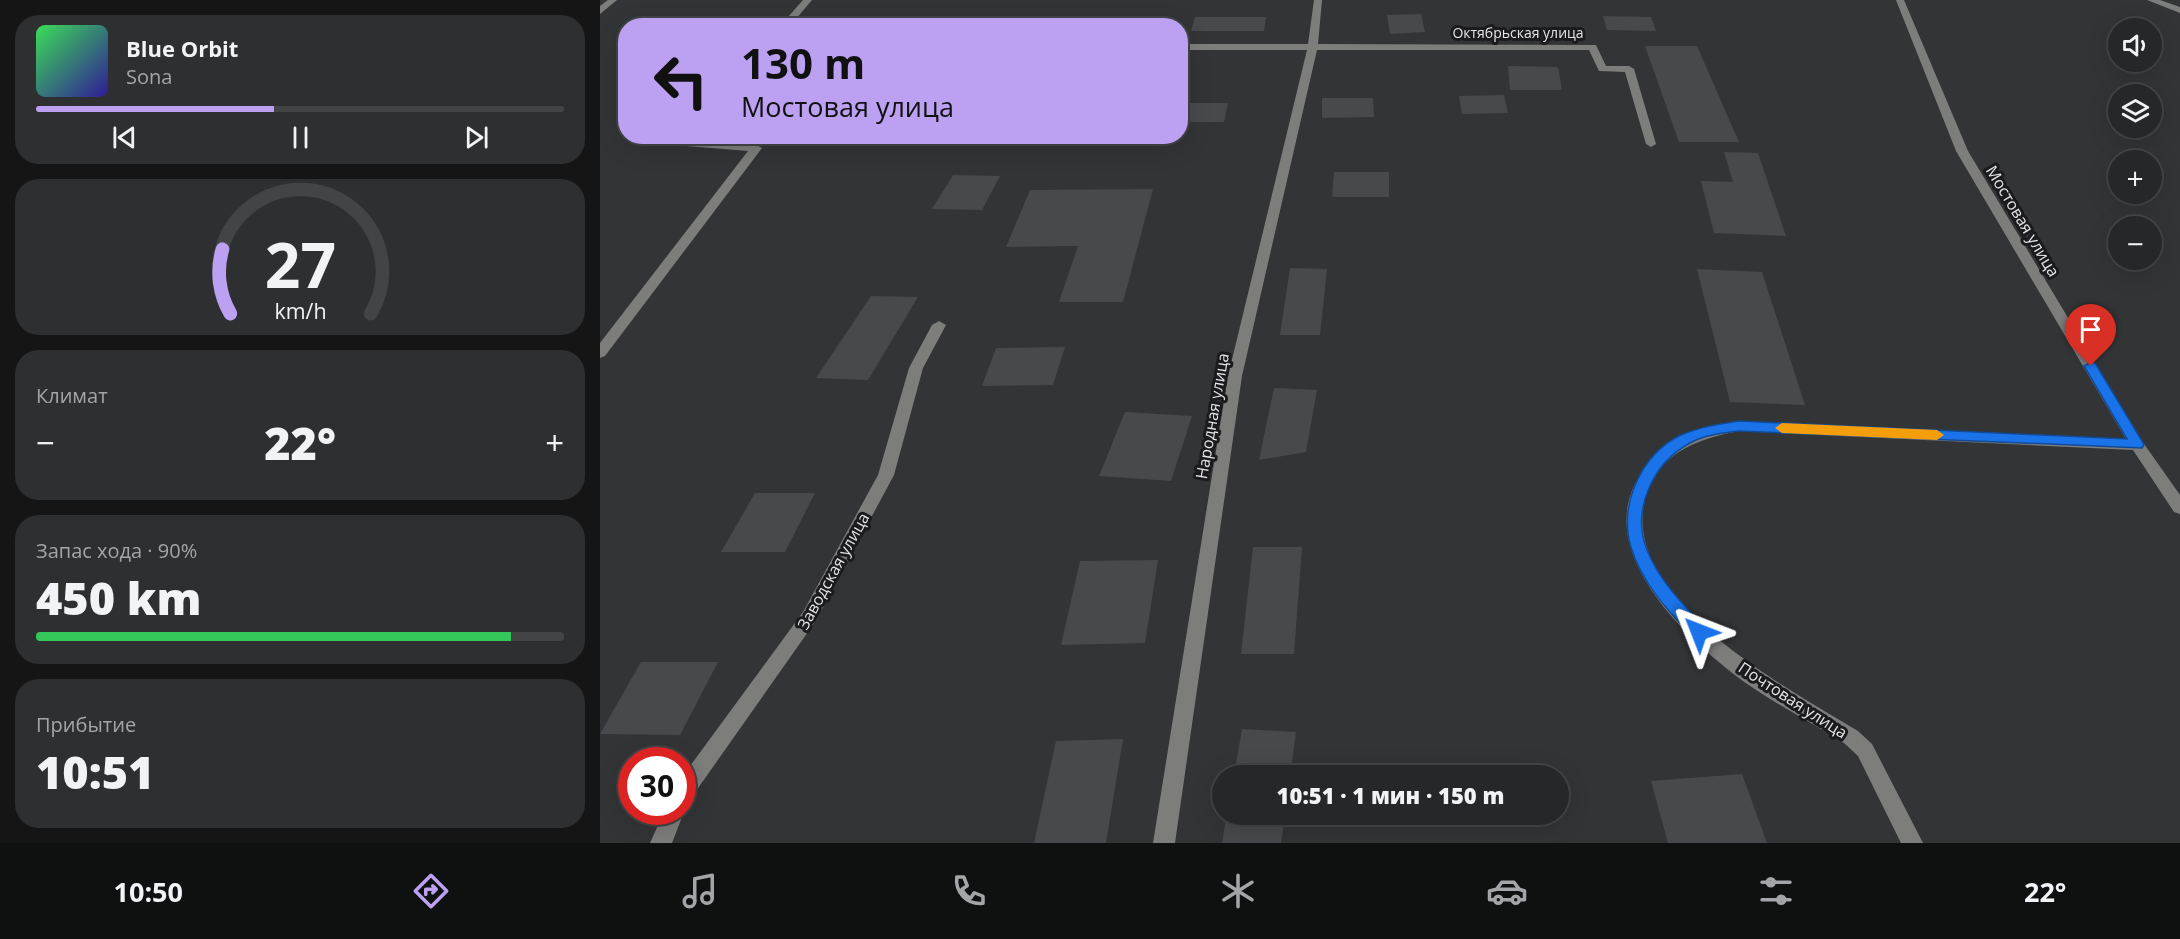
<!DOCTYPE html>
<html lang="ru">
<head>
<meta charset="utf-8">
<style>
	:root { --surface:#262728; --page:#2e2f30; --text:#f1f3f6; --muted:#a4a5a8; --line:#424445; --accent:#bca0f2 }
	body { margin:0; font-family:"Open Sans",sans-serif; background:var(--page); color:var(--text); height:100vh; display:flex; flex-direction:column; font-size:22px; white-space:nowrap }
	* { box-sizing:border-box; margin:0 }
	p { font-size:20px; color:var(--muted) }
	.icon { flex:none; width:33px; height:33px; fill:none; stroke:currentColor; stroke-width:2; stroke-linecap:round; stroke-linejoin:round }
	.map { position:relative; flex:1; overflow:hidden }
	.sheet { display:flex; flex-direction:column; gap:15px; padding:15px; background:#151516; width:600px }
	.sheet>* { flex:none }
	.top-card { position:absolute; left:18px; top:18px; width:570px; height:126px; border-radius:24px; box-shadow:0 6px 24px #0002,0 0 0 2px var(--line); background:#bca0f2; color:#111; overflow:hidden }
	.controls { position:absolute; left:1508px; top:18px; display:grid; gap:12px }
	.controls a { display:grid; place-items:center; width:54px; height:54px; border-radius:50%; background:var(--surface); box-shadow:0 6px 24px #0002,0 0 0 2px var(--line); font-size:30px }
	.speed { position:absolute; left:18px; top:747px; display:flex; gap:12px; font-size:30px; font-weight:700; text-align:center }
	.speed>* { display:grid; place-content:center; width:78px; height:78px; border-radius:50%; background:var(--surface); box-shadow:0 6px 24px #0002,0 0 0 2px var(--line); line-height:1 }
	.speed .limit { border:9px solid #d22; background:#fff; color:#111 }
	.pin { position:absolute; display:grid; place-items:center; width:51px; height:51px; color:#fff; margin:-62px -26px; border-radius:50% 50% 50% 0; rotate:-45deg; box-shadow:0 0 6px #0007 }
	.pin .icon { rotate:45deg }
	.me { position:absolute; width:66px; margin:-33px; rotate:315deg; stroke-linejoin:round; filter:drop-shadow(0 0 4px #0008) }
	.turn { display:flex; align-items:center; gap:21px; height:126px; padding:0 24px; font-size:27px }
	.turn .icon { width:78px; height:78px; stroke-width:2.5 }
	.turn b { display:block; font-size:42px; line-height:51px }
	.big { font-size:45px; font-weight:800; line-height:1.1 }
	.sheet .card { flex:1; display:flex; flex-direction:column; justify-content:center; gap:9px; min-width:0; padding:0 21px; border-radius:24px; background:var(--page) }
	.sheet .dial { align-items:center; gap:0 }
	.dial svg { height:156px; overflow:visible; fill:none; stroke:var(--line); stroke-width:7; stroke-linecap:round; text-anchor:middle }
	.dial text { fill:var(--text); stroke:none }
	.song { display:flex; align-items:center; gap:18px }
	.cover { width:72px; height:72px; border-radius:9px; background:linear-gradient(135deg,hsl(130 70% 55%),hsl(250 70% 35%)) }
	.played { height:6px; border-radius:3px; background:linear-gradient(90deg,var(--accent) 45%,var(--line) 45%) }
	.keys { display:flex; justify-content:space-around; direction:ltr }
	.heat { display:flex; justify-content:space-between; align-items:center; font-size:33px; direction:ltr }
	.charge { height:9px; border-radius:4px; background:linear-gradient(90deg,#34c759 90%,var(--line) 0) }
	.trip { position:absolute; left:612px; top:765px; width:357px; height:60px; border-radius:30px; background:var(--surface); box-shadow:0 6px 24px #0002,0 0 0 2px var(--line); font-weight:800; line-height:60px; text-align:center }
	.tabs { display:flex; height:96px; justify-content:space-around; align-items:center; background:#0f1010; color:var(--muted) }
	.tabs .icon { width:42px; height:42px }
	.tabs .active { color:var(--accent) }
	.tabs b { font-size:27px; color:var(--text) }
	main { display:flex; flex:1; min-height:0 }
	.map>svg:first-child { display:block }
	.building { fill:#48494c }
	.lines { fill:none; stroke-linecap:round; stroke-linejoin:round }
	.minor { fill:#7d7d7c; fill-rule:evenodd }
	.route { fill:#1a73e8; stroke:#114b97; stroke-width:1.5 }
	.slow { fill:#f59e0b }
	.labels { text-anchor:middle; stroke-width:6; stroke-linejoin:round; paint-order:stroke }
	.far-street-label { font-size:14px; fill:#e4e5e6; stroke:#1b1b1d }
	.street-label { font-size:16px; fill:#e4e5e6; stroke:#1b1b1d }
</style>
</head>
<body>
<main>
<section class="sheet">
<div class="card">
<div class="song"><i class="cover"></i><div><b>Blue Orbit</b><p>Sona</p></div></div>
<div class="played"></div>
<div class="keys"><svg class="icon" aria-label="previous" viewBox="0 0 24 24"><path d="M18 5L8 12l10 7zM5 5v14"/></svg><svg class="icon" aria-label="pause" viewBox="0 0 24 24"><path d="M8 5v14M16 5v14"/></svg><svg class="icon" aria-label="next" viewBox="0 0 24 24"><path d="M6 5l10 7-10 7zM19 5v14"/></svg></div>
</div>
<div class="card dial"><svg viewBox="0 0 100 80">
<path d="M14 69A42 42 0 1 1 86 69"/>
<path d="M14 69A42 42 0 0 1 10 36" stroke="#bca0f2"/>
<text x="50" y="56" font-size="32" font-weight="700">27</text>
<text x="50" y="72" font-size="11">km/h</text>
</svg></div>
<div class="card"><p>Климат</p>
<div class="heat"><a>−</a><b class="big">22°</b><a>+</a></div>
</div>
<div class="card"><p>Запас хода · 90%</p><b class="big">450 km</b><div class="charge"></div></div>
<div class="card"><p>Прибытие</p><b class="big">10:51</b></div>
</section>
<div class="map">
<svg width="1580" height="843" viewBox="0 0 1580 843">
	<rect width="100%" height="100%" fill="#323436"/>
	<path class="building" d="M821,14l4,18 -35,2 -3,-19z
		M1003,16l48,1 5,14 -49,-1z
		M595,17h71l-2,14h-73z
		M413,21h51l-3,5h-50z
		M1045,46h52l42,96h-60z
		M908,66l50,1 4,23h-52z
		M904,95l4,18 -46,1 -3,-18z
		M722,98h51l1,19 -52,1z
		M580,103h48l-4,19h-44z
		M1124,152l34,1 28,83 -72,-3 -13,-52 32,1z
		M734,172h55v25h-57z
		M353,175l47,1 -18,34 -50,-1z
		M553,189l-30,113h-64l19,-56 -72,1 24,-57z
		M690,268l37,1 -7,66h-40z
		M1097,269l65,3 43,133 -75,-3z
		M271,296l47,1 -50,83 -52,-2z
		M465,347l-12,38 -71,1 14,-38z
		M674,388l43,2 -11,62 -47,8z
		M525,412l67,4 -21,65 -72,-5z
		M155,493h60l-30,59h-64z
		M653,547h49l-8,107h-53z
		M558,560l-13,83 -84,2 19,-84z
		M41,662h77l-38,73 -80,-1z
		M642,729l54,3 -6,44h-56z
		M523,739l-17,104h-72l22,-102z
		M1142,774l25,69h-99l-17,-62z
		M627,814h58l-4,29h-59z"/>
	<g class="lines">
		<path class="minor" d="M8,0h9l-17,14v-8z
			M203,0h9l-22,26h-10z
			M714,0h8l-4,44 278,1 10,21h23l5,3 22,75 -5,3 -5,-3 -21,-72 -26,-1 -10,-21h-272l-75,326 -67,467h-22l75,-467 79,-326h-127v-6h128z
			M1296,0h8l64,151 174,290 38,54v19l-6,-2 -41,-62 -394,-19c-38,7 -76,20 -91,59 -39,105 140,198 210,241l14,13 51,99h-22l-43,-87 -14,-13c-33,-21 -69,-39 -101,-62 -53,-39 -145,-123 -108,-197 22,-44 57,-55 104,-63l387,18 -170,-288z
			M1547,0h13l20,7v6z
			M73,136h12l-2,3 73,6 6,3 -157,208 -5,2v-15l148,-192 -74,-6 -5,-3z
			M428,136h11l-3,7 -4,1 -5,-3z
			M339,321l7,4 -23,43 -29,107 -79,147 -126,179 -7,2v-26l121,-165 75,-137 31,-107 23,-43z
			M82,808l2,4 -12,31h-22l14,-31h18z"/>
	</g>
	<path class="route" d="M1491,362l4,1 47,78 2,4 -2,3 -403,-17c-16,2 -35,4 -49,12 -37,20 -59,67 -43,107 12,30 35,54 58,77l2,5 -2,5 -6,2 -6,-2c-25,-26 -52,-55 -62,-90 -13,-41 10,-93 50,-112 19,-8 38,-11 58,-14l388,18 -43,-73z"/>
	<path class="slow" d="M1182,423l155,7 7,5 -7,5 -155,-7 -7,-5z"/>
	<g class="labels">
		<g class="far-street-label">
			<text x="918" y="38">Октябрьская улица</text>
		</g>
		<g class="street-label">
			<text transform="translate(1423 221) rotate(59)" y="6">Мостовая улица</text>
			<text transform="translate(612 416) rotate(-80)" y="6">Народная улица</text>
			<text transform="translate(233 571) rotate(-61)" y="6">Заводская улица</text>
			<text transform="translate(1193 700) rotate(33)" y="6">Почтовая улица</text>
		</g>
	</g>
</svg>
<div class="controls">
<a><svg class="icon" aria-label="sound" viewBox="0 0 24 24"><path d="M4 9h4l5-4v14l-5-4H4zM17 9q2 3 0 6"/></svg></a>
<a><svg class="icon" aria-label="layers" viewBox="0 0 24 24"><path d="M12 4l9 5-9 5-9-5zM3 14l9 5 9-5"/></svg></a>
<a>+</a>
<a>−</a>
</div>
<div class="speed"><div class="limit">30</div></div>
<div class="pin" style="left:1491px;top:366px;background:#d93025"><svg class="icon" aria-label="arrive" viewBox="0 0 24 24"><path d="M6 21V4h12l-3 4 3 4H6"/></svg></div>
<svg class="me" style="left:1099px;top:632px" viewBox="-20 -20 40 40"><path d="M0-17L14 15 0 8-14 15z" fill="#1a73e8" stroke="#fff" stroke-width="4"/></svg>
<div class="trip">10:51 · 1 мин · 150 m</div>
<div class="top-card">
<div class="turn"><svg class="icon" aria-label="left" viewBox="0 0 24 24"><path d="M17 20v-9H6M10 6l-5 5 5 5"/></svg><div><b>130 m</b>Мостовая улица</div></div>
</div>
</div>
</main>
<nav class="tabs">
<b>10:50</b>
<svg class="icon active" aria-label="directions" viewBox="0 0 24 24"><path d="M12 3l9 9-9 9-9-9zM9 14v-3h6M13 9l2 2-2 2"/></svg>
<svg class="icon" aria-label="music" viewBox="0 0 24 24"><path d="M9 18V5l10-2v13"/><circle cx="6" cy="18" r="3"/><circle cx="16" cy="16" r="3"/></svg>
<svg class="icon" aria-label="phone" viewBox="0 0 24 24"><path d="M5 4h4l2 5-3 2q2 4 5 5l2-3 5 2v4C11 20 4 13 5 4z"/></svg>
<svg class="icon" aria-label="climate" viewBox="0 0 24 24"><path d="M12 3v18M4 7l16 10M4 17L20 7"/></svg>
<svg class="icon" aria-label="car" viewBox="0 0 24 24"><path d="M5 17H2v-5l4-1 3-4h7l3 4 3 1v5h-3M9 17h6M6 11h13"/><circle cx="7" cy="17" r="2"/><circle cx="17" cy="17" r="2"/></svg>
<svg class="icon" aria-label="filters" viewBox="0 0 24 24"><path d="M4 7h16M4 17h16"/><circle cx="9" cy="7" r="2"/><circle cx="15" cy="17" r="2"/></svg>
<b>22°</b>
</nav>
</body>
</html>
